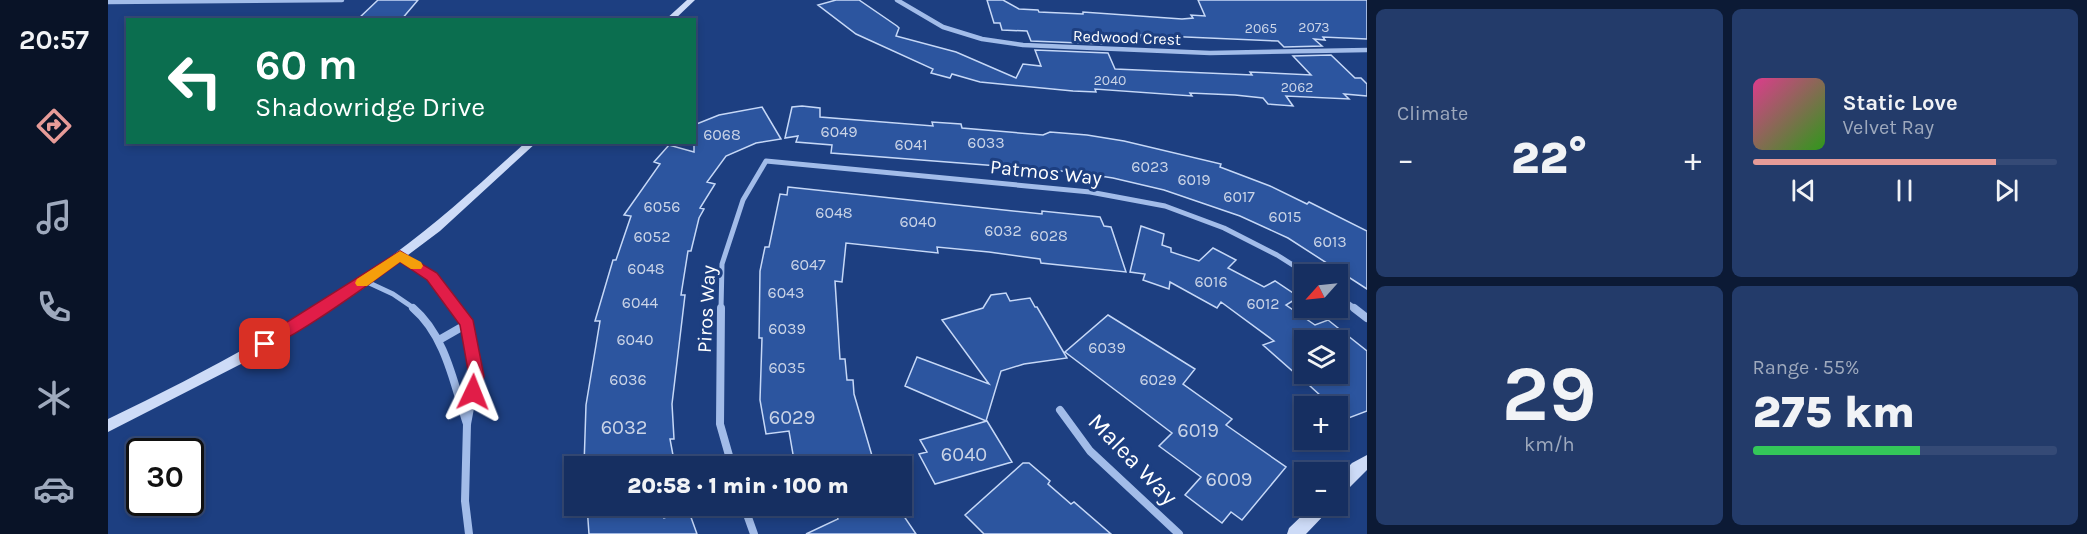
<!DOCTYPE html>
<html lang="en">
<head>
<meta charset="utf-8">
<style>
	:root { --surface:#162f61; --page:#233b6a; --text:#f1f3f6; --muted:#9ea9bd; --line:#354a76; --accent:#e69b98 }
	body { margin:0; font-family:Karla,sans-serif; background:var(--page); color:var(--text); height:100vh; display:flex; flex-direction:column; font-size:22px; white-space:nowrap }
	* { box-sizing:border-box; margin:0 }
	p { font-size:20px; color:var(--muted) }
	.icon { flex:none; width:33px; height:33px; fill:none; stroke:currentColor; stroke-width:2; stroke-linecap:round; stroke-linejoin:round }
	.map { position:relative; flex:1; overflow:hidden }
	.details { display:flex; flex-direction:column; gap:9px; padding:9px; background:#0c1a35; width:720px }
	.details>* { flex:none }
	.hud { position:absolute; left:18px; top:18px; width:570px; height:126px; border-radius:0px; box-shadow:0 3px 9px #0003,0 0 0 2px var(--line); background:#0b6e4f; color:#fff; overflow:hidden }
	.needle { width:39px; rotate:243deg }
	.buttons { position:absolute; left:1186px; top:264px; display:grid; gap:12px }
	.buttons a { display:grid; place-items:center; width:54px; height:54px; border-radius:0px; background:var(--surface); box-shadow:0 3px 9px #0003,0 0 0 2px var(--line); font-size:30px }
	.speed { position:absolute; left:18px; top:438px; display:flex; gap:12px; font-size:30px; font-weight:700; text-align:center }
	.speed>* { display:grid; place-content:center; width:78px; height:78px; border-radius:50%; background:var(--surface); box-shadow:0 3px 9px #0003,0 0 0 2px var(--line); line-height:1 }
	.speed .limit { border:3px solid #111; border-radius:9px; background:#fff; color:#111 }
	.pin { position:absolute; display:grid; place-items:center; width:51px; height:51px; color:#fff; margin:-26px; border-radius:12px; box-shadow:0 3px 9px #0006 }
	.me { position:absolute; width:66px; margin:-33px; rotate:2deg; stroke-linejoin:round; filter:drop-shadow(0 0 4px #0008) }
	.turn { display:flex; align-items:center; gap:21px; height:126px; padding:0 30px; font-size:27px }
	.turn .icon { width:78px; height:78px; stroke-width:2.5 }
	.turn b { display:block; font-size:42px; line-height:51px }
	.big { font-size:45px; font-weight:800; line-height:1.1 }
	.details .card { flex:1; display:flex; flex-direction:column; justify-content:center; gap:9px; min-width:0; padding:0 21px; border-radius:9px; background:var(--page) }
	.details .dial { align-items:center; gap:0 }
	.dial b { font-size:78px; line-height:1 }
	.song { display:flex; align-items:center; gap:18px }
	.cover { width:72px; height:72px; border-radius:9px; background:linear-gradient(135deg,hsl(330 70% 55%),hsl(110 70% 35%)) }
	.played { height:6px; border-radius:3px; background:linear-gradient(90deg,var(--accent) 80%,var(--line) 80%) }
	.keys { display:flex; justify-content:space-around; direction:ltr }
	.heat { display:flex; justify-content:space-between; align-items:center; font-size:33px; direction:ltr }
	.charge { height:9px; border-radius:4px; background:linear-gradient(90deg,#34c759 55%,var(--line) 0) }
	.details .tiles { flex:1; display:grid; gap:9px; grid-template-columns:repeat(2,1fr) }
	.trip { position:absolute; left:456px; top:456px; width:348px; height:60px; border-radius:0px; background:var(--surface); box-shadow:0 3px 9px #0003,0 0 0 2px var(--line); font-weight:800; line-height:60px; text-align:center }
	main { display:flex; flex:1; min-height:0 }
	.tab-bar { display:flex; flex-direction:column; width:108px; justify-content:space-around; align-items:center; background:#091327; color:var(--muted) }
	.tab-bar .icon { width:42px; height:42px }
	.tab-bar .selected { color:var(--accent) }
	.tab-bar b { font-size:27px; color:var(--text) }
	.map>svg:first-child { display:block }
	.building { fill:#2c559f; stroke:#c6d8f7; stroke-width:1.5 }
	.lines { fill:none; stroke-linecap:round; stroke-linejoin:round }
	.street-far2 { stroke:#a2bce9; stroke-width:4.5 }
	.street-far1 { stroke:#a2bce9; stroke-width:5 }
	.street { stroke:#a2bce9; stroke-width:8 }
	.secondary { fill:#cddbf7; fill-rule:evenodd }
	.route { fill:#e11d48; stroke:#92132f; stroke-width:1.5 }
	.slow { fill:#f59e0b }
	.labels { text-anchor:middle; stroke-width:6; stroke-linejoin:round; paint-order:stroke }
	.far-number-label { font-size:14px; fill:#cad4e7 }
	.far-street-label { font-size:16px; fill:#fff; stroke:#1d3f81 }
	.number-label { font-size:16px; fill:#cad4e7 }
	.street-label { font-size:20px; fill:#fff; stroke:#1d3f81 }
	.near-number-label { font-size:20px; fill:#cad4e7 }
	.near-street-label { font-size:24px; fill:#fff; stroke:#1d3f81 }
</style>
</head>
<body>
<main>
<nav class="tab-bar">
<b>20:57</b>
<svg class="icon selected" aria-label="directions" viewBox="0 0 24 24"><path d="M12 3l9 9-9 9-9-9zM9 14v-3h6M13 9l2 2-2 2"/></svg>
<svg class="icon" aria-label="music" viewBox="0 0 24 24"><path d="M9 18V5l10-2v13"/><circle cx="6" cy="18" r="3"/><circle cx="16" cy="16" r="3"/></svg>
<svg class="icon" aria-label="phone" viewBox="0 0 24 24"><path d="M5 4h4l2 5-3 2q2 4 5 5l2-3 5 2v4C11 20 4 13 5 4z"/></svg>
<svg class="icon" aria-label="climate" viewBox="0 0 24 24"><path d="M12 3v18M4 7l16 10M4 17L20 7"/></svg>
<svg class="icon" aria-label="car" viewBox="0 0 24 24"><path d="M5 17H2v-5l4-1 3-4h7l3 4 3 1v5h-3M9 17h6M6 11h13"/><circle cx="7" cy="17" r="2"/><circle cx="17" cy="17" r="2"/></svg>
</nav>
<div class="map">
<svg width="1259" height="534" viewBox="0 0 1259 534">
	<rect width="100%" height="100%" fill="#1d3f81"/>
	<path class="building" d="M270,0h40l-17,20h-44z
		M728,0h23l38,26 2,2 -3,8 60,16 60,26 7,-14 18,2 -6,-16 73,3 7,16 137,6 -2,-3 61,3 -18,-19 38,-1 24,23h6l6,6v12l-23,-2 5,5 -63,-3 7,10 -25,-2 -5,-6 -28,-3 -45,-2 2,3 -97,-7 1,3 -23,-1 -93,-9 -28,-8 -2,4 -19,-5 2,-4 -77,-35 -38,-29z
		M879,0h16l16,9 19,1 1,2 44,2v-2l99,7 11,-1 -2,-3 14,1 -7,-16h169v39l-44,-2 2,3 -11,-1 8,7 -38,1 -6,-6 -138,-6v2l-41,-1 5,8 -73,-3 -4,-10 -25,-1 -2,-7h-6z
		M694,106l18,2v9l113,9 -1,-4 29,2 1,4 81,7 7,-3 37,3 37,6 97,23 -1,3 50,19 37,18 2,-2 58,29v58l-79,-51 -48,-22 -76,-26 -51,-12 -38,-6 -244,-19 1,-8 -36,-3 2,-6 -13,2 7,-31z
		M654,107l19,32 -25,4 -30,13 -19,26 8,2 -15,24 4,1 -5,9 -8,33h-3l-7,44h4l-13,109 2,35h-4l5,27h-91l2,-61 14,-84h-5l18,-61h3l15,-44 -7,-1 36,-51 -6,-2 15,-17 25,7v-27l25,-10z
		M680,187l254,27v-3l58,6 4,9 7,1 15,45 -85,-9 -1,-4 -51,-7 -52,-5 1,6 -92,-10 -4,39 -7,-1 5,78h5l2,21h6l1,14 21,72h-80l-6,-35 -23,3 -6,-34 2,-62h-3l1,-67 5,-24h4l11,-53 7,1z
		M1033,226l23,8 -2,11 9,3v4l28,9 14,-13 23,12 -8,8 36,19 11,-6 24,16 -13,8 29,20 13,-5 39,31v60l-21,8 -8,-7v-6h-6l-23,-21 29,-11v-34h-33v42l-42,-37 11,-4 -53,-39 -4,6 -47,-26 -1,7 -26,-9 2,-6 -15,-2z
		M898,293l4,8 20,-3 5,9h2l30,51 -43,6 -23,7 -15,50 -81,-35 12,-29 72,27 -47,-64 41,-12 8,-13z
		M1000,315l87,54 -12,15 49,35 -6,6 60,42 -44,53 -11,-8 -9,11 -37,-28 16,-18 -42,-31 13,-13 -107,-81z
		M879,421l25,41 -77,22 -16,-30 8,-2 -7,-12z
		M915,463h6l21,18 -2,3 23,20 3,-2 37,32h-127l-19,-19z
		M479,506h75l2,12 24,-9 9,25h-108z
		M723,506h66l19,28h-110l32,-15z"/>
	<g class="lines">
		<path class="street-far2" d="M789,0l46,27 39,12 41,6 187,8 157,-3
			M0,2l234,-2"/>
		<path class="street-far1" d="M292,256l32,20 24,33
			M257,281l28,13 22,15
			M1230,296l18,13
			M613,309l1,-45 21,-64 23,-39 324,31 75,14 59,22 53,27 30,19"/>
		<path class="street" d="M305,308c33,28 41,77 54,116
			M347,308l12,16 9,52 -9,48 -2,77 4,33
			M613,308l-1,116 12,42
			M1246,308l13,10
			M331,340l28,-16
			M952,410l30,41 89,83
			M636,506l10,28"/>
		<path class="secondary" d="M579,0h8l-21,20h-9z
			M418,142h11l-97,89 -76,57 -40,27 -83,49 -133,68v-13c99,-48 196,-99 285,-164 47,-34 90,-74 133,-113z
			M1259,455v15l-23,23 -6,2v-18l14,-14z
			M1204,506h18l-2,5 -22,23h-19l2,-6z"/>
	</g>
	<path class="route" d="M292,251l37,22 36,47 11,56 -5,21 -6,2 -5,-2 -3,-5 4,-16 -9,-51 -33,-45 -27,-18c-20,14 -124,91 -140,86l-3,-4 3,-5z"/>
	<path class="slow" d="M292,251l21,11 2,4 -2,3h-10l-11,-7 -33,24h-10l-2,-3 2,-4z"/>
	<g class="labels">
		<g class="far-number-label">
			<text x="1206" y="32">2073</text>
			<text x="1153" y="33">2065</text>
			<text x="1002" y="85">2040</text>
			<text x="1189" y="92">2062</text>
		</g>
		<g class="far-street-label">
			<text transform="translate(1019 37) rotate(2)" y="6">Redwood Crest</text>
		</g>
		<g class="number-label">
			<text x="731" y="137">6049</text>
			<text x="614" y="140">6068</text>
			<text x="878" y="148">6033</text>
			<text x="803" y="150">6041</text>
			<text x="1042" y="172">6023</text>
			<text x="1086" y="185">6019</text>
			<text x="1131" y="202">6017</text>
			<text x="554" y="212">6056</text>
			<text x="726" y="218">6048</text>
			<text x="1177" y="222">6015</text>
			<text x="810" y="227">6040</text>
			<text x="895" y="236">6032</text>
			<text x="941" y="241">6028</text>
			<text x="544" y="242">6052</text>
			<text x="1222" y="247">6013</text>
			<text x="700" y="270">6047</text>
			<text x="538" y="274">6048</text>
			<text x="1103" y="287">6016</text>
			<text x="678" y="298">6043</text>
			<text x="532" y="308">6044</text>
			<text x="1155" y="309">6012</text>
			<text x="679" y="334">6039</text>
			<text x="527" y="345">6040</text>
			<text x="999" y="353">6039</text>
			<text x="679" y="373">6035</text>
			<text x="520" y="385">6036</text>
			<text x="1050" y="385">6029</text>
		</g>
		<g class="street-label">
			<text transform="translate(938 172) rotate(6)" y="7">Patmos Way</text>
			<text transform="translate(598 309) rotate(-87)" y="7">Piros Way</text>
		</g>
		<g class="near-number-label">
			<text x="684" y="424">6029</text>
			<text x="516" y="434">6032</text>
			<text x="1090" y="437">6019</text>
			<text x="856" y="461">6040</text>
			<text x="1121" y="486">6009</text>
		</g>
		<g class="near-street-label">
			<text transform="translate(1025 459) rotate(46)" y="8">Malea Way</text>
		</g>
	</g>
</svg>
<div class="buttons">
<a><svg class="needle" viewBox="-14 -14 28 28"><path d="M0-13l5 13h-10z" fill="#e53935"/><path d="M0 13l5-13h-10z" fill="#9ea9bd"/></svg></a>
<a><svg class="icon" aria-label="layers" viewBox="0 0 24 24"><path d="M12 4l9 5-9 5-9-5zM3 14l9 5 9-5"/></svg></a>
<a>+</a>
<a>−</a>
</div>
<div class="speed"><div class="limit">30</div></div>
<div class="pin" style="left:157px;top:344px;background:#d93025"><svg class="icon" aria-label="arrive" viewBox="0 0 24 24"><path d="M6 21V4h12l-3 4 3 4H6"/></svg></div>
<svg class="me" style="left:365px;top:392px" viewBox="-20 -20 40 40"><path d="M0-17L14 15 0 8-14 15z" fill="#e11d48" stroke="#fff" stroke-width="4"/></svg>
<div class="trip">20:58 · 1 min · 100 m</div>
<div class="hud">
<div class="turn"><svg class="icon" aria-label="left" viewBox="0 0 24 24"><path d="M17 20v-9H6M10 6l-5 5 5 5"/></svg><div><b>60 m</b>Shadowridge Drive</div></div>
</div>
</div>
<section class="details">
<div class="tiles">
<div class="card"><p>Climate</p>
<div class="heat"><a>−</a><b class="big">22°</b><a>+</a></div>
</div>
<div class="card">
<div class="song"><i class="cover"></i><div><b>Static Love</b><p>Velvet Ray</p></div></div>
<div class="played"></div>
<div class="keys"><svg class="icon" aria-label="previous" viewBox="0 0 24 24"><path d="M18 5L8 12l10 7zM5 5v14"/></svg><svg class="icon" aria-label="pause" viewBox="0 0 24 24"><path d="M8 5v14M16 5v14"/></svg><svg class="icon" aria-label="next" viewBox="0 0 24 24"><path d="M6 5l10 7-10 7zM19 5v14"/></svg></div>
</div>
<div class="card dial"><b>29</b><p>km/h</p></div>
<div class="card"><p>Range · 55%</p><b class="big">275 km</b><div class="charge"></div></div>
</div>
</section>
</main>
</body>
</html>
